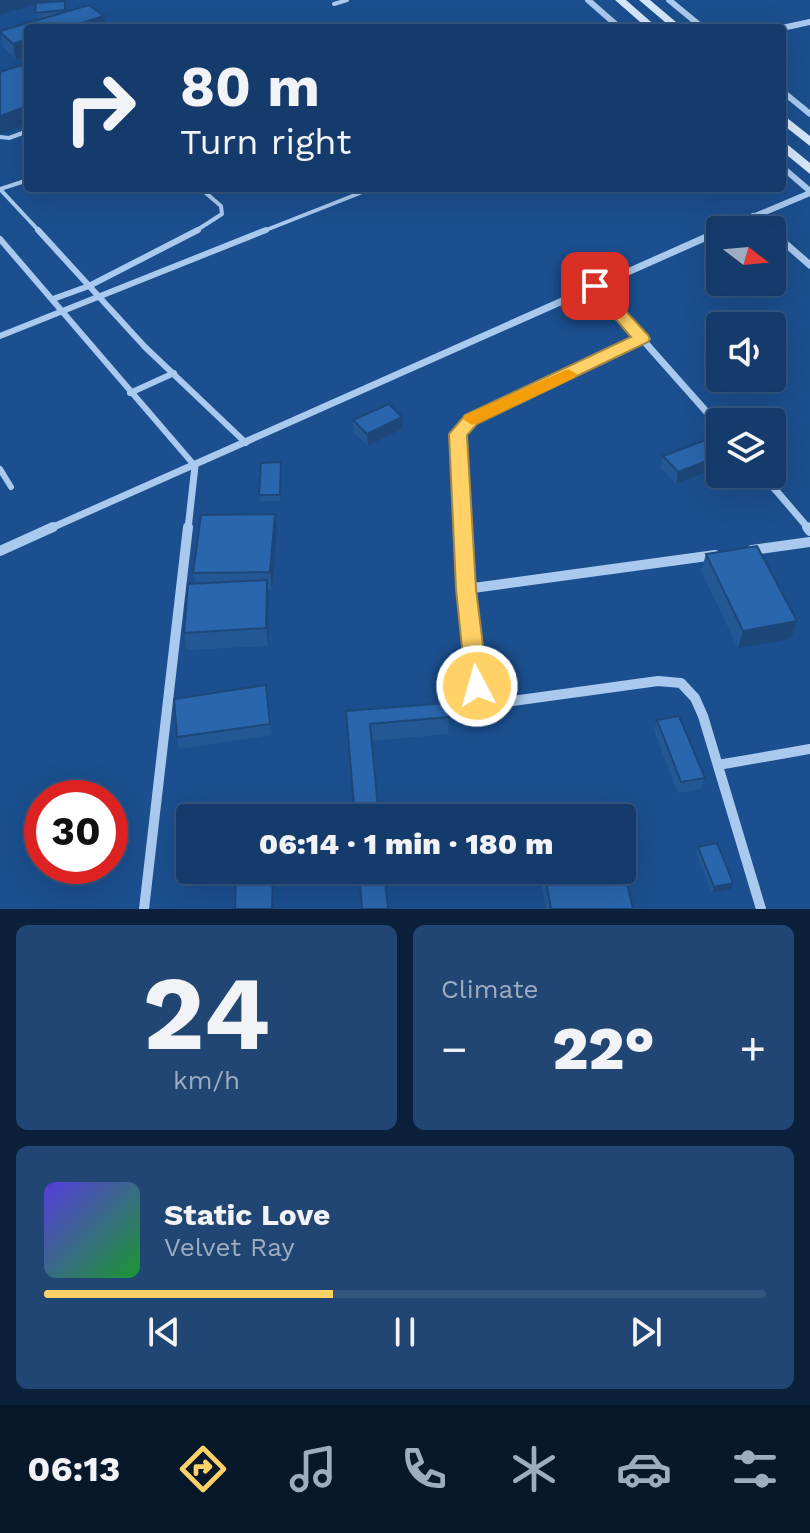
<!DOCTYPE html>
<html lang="en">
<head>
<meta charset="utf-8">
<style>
	:root { --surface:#143b6b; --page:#214673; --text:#f1f3f6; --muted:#9dadc1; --line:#33557e; --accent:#ffd166 }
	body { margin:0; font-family:"Work Sans",sans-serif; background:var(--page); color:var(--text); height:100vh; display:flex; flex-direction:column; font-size:30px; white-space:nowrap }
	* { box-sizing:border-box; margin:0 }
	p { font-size:26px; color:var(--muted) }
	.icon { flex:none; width:44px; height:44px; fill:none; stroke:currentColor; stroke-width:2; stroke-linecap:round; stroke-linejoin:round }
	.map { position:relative; height:909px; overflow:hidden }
	.side { display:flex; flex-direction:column; gap:16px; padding:16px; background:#0b203b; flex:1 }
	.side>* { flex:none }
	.top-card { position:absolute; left:24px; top:24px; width:762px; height:168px; border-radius:8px; box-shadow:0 8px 32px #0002,0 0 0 2px var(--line); background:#143b6b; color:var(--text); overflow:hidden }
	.needle { width:52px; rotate:106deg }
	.controls { position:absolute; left:706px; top:216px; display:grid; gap:16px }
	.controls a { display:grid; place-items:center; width:80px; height:80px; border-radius:8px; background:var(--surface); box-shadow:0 8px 32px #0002,0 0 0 2px var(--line); font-size:40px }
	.speed { position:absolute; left:24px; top:780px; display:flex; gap:16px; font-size:40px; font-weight:700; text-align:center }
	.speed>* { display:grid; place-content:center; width:104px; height:104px; border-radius:50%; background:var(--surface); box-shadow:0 8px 32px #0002,0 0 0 2px var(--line); line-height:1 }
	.speed .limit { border:12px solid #d22; background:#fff; color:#111 }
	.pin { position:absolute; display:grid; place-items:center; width:68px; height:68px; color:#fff; margin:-34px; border-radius:16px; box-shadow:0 4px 12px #0006 }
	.me { position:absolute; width:88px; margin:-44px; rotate:354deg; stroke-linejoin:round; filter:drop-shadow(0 0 6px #0008) }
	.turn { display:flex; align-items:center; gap:28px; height:168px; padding:0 24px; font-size:36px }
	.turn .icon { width:104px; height:104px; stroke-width:2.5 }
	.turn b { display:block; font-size:56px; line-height:68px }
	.big { font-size:60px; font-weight:800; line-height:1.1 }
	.side .widget { flex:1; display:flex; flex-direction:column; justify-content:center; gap:12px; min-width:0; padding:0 28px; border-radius:12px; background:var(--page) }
	.side .dial { align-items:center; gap:0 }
	.dial b { font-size:104px; line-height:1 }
	.song { display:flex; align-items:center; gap:24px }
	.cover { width:96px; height:96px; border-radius:12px; background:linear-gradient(135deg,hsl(250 70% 55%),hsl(130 70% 35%)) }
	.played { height:8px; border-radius:4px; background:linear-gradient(90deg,var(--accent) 40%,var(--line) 40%) }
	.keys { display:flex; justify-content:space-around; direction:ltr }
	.heat { display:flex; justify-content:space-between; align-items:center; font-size:44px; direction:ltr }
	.side .tiles { flex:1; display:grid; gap:16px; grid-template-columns:1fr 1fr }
	.widget:last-child { grid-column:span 2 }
	.trip { position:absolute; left:176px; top:804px; width:460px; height:80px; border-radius:8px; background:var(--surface); box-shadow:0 8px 32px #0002,0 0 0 2px var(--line); font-weight:800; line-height:80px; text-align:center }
	.menu { display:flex; height:128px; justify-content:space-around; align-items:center; background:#08182b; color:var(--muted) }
	.menu .icon { width:56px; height:56px }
	.menu .active { color:var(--accent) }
	.menu b { font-size:36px; color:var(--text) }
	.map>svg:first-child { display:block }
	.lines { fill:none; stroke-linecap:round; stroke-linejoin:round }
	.lane-far1 { stroke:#a9c9ee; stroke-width:4 }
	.lane { stroke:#a9c9ee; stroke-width:6 }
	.street-far2 { stroke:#a9c9ee; stroke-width:6 }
	.street-far1 { stroke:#a9c9ee; stroke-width:7 }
	.street { stroke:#a9c9ee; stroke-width:10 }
	.secondary { fill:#d6e6fa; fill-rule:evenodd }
	.wall { fill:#245895 }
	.shaded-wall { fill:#1d4779 }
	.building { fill:#2a66ad; stroke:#1d4779; stroke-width:2 }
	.route { fill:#ffd166; stroke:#a68842; stroke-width:2 }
	.slow { fill:#f59e0b }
</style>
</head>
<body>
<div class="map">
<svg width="810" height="909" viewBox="0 0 810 909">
	<rect width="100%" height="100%" fill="#1b4f8f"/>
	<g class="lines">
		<path class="lane-far1" d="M334,4l13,-4
			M0,137l9,1 19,-7
			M0,189l40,43
			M0,189l28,-9
			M194,232l28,-18 -1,-8 -21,-18
			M261,232l99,-39"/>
		<path class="lane" d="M38,230l107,117 101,96
			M0,239l195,227
			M53,299l36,-13 109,-56
			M0,336l266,-106
			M130,393l44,-20
			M0,469l11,18"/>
		<path class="street-far2" d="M588,0l32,28
			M669,0l34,28
			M782,28l28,-6
			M782,91l28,23
			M782,167l28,24
			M753,216l16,14
			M722,230l88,-37
			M717,232l3,-1"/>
		<path class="street-far1" d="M772,232l38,33
			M595,286l125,141
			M762,474l47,55
			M49,529l671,-298
			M188,529l7,-63
			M463,529l-5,-95 13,-15 171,-80"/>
		<path class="street" d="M463,527l14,159 10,10 18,6 153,-21 23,2 14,15 8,18 58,193
			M807,527l3,4
			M752,550l58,-8
			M0,551l53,-24
			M466,589l249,-34
			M718,765l92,-16
			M144,909l44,-382"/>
		<path class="secondary" d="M615,0h11l32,28h-11z
			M639,0h11l33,28h-11z
			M782,114l28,22v10l-28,-22z
			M782,140l28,23v11l-28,-23z"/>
	</g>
	<path class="wall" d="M0,0h51l-9,2 23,-1 1,10 -50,49 -13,-13 -3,-16 47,-14 -10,1 -1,-14 -36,11z
		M353,420l49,9 -34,17 -14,-13z
		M720,447v20l-44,17 -15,-16 2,-12z
		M282,469l-2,32h-20l-1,-6z
		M275,514l2,17 -5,59h-4v56l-81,4 -3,-17 11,-50 -2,-10z
		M706,554l91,67 -6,18 -53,9 -37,-77z
		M266,685l6,50 -93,14 -2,-12z
		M346,711l103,6 -1,17 -76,7z
		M657,720l48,58 -4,11 -23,4 -24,-62z
		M698,847l33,42 -19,4 -16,-41z
		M539,870h83l11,39h-87z"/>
	<path class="shaded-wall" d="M0,0h51l-51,15z
		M104,16l2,12h-41z
		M28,39v17l-12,4 -3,-16z
		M28,106v18l-28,10v-18z
		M402,417v12l-34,17 -1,-12z
		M720,456v11l-44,17 2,-12z
		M275,514l2,17 -5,59 -2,-18z
		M267,580l2,17 -1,49 -2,-18z
		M797,621l-6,18 -53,9 5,-17z
		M273,870l1,11v28h-2z
		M733,883l-2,6 -19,4 2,-6z"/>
	<path class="building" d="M65,1v9l-30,3 1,-10z
		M89,5l15,11 -39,12h-37v11l-15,5 -13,-12v-1z
		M28,63v43l-28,10v-44z
		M389,404l13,13 -35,17 -14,-14z
		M711,438l9,9v9l-42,16 -15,-16z
		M281,462l-1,33h-21l2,-32z
		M275,514l-5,58 -77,1 8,-58z
		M757,546l40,75 -54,10 -37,-77z
		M267,580l-1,48 -82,5 4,-49z
		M266,685l4,39 -93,13 -3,-38z
		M447,703l2,14 -79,7 9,94h-24l-9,-107z
		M679,716l26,62 -24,4 -24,-62z
		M611,815l1,3h-33z
		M717,843l16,40 -19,4 -16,-40z
		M622,862l11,47h-82l-7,-39h78z
		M273,870l-1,39h-37l1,-38z
		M359,870h25l4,39h-26z"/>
	<path class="route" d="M595,281l5,2 48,52 2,4 -2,3 -171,82 -10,11 9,154 12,97 -4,6 -7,3 -8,-3 -3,-6 -10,-97 -7,-155 16,-19 166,-78 -44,-51z"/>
	<path class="slow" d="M568,369l9,5 -3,4 -96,45 -6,2 -9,-6 2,-4z"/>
</svg>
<div class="controls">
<a><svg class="needle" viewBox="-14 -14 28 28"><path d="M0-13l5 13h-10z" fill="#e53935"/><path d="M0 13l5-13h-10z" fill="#9dadc1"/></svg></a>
<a><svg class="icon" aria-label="sound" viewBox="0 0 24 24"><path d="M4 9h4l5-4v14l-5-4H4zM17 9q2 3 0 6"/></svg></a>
<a><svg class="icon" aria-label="layers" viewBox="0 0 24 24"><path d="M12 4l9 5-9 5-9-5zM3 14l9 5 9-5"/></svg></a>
</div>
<div class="speed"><div class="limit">30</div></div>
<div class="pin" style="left:595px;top:286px;background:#d93025"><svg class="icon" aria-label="arrive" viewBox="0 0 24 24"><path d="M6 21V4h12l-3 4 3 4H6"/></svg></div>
<svg class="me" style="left:477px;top:686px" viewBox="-20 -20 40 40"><circle r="17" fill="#ffd166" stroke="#fff" stroke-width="3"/><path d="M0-11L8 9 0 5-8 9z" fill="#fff"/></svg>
<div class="trip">06:14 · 1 min · 180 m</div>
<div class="top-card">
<div class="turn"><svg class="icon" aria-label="right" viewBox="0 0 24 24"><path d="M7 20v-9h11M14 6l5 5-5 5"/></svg><div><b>80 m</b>Turn right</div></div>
</div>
</div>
<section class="side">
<div class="tiles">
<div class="widget dial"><b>24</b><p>km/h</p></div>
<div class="widget"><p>Climate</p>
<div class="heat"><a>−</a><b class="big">22°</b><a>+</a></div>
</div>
<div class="widget">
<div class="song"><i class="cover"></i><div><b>Static Love</b><p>Velvet Ray</p></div></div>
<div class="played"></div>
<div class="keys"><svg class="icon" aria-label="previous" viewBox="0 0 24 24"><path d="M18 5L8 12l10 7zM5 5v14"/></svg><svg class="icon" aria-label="pause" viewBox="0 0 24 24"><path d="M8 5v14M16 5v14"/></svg><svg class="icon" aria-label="next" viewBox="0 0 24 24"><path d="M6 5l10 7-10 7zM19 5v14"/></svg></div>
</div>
</div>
</section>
<nav class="menu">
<b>06:13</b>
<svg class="icon active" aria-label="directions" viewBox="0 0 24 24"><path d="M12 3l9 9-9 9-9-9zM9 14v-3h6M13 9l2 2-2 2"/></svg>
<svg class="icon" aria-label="music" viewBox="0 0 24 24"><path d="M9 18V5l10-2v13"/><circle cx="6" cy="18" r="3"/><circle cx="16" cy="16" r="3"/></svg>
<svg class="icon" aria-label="phone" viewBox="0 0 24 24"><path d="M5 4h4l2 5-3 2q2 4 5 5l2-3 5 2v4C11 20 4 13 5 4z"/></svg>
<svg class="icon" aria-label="climate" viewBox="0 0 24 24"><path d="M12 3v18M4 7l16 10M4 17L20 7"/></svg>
<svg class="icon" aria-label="car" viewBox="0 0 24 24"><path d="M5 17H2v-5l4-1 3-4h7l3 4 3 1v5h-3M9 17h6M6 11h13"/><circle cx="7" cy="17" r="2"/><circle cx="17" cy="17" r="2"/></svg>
<svg class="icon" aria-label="filters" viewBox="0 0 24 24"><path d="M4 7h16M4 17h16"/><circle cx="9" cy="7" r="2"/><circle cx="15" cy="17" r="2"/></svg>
</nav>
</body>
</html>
